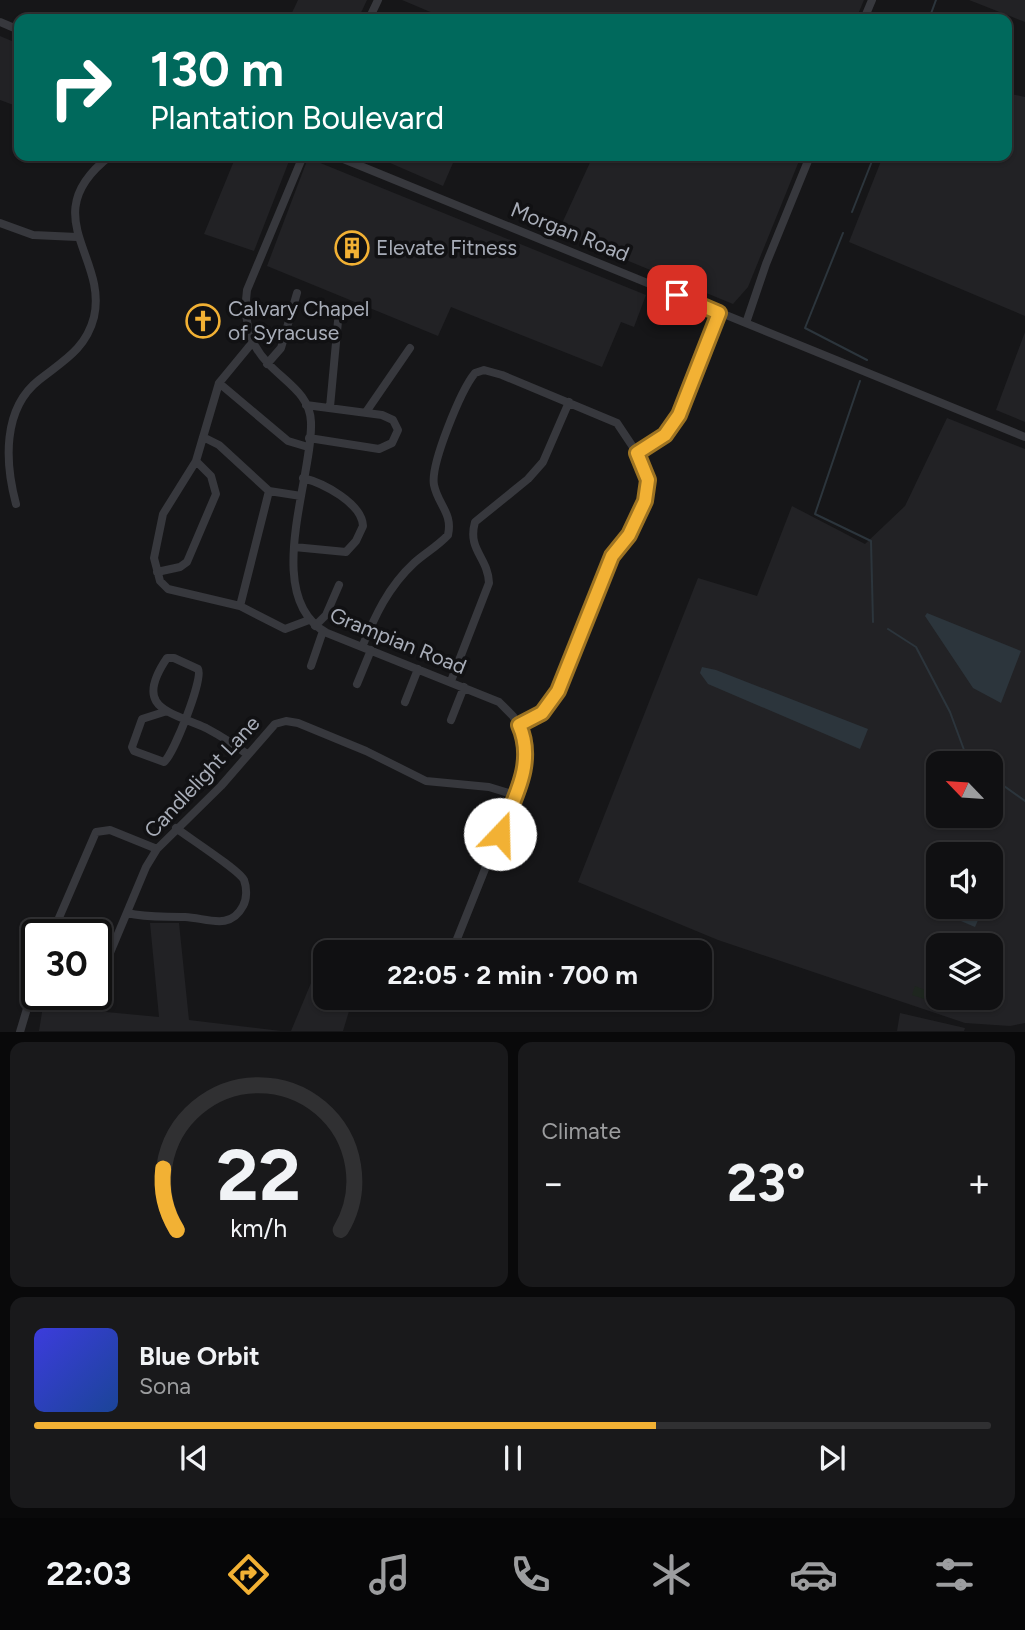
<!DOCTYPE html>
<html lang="en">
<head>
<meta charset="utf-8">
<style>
	:root { --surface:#101012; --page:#19191b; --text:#f1f3f6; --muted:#9c9d9f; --line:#303032; --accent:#f2b134 }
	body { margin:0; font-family:Figtree,sans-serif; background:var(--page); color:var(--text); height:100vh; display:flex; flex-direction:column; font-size:26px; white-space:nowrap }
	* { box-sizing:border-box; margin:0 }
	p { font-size:23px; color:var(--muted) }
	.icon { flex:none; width:38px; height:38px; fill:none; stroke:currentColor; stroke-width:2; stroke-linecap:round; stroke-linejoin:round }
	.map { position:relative; height:1032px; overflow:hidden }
	.details { display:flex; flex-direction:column; gap:10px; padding:10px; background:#09090a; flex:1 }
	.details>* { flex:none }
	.banner { position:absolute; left:14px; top:14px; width:998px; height:147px; border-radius:14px; box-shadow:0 2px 5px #0004,0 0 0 2px var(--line); background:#00695c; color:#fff; overflow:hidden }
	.needle { width:46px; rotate:295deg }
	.fabs { position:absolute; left:926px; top:751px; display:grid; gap:14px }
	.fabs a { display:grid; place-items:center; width:77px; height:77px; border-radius:14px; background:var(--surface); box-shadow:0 2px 5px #0004,0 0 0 2px var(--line); font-size:35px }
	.speed { position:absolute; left:21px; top:919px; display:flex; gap:14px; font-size:35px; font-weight:700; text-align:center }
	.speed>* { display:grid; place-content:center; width:91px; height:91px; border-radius:50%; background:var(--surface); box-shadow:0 2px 5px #0004,0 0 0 2px var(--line); line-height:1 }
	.speed .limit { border:4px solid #111; border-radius:10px; background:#fff; color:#111 }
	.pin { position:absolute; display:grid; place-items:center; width:60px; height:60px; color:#fff; margin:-30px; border-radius:14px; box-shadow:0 4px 10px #0006 }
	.me { position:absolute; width:77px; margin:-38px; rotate:21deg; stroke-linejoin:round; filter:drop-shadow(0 0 5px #0008) }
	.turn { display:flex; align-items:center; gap:24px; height:147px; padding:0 21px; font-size:32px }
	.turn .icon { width:91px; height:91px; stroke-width:2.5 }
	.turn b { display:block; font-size:49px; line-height:60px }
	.big { font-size:52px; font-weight:700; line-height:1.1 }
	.details .widget { flex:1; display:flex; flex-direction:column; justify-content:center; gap:10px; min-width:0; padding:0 24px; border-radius:14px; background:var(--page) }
	.details .dial { align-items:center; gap:0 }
	.dial svg { height:182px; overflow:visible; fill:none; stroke:var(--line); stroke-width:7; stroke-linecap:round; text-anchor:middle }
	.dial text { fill:var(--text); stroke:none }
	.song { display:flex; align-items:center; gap:21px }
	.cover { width:84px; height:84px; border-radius:10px; background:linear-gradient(135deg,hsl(240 70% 55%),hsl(220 70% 35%)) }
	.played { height:7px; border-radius:4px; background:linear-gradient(90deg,var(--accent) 65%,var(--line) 65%) }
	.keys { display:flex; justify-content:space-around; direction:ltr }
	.heat { display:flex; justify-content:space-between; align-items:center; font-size:38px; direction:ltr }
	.details .tiles { flex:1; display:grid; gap:10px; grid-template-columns:1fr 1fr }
	.widget:last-child { grid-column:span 2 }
	.trip { position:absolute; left:313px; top:940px; width:399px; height:70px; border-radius:14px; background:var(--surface); box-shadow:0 2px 5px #0004,0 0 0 2px var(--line); font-weight:700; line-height:70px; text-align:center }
	.menu { display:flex; height:112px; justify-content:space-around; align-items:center; background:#060607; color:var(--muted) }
	.menu .icon { width:49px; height:49px }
	.menu .active { color:var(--accent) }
	.menu b { font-size:32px; color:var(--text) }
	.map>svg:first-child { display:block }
	.built { fill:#222225; fill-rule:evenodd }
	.green { fill:#1e261f }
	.water { fill:#2c353c }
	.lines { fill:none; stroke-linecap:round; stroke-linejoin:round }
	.stream { stroke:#2c353c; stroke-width:2 }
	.minor { stroke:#37383d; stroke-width:8 }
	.route-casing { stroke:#9d7322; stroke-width:18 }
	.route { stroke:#f2b134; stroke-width:12 }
	.labels { text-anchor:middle; stroke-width:7; stroke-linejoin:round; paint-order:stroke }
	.street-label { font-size:21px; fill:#a8adb8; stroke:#111113 }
	.poi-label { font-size:21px; fill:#a8adb8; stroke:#111113; text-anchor:start }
</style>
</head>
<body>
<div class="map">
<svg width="1025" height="1032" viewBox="0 0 1025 1032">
	<rect width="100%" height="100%" fill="#161618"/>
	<path class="built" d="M298,0h69l-9,19h-69z
		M402,0h462l-8,19h-409z
		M969,0h56v22z
		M0,36l19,8v63l-19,-7z
		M1006,93l19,4v219l-176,-74 34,-86h123z
		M236,156h55l-37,95 -50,-17z
		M374,156h82l-13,30z
		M593,156h208l-53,131 -15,17 -175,-72z
		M308,158l338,137 -12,32 -13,-5 -19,45 -151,-60 -13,29 -171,-70z
		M1025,332v90l-29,-12z
		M947,418l78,31v574l-15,3 -45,-3 -247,-83 -140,-58 120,-304 59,18 35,-90 73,38 40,-38zM938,763h52v53h-52zM938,854h52v52h-52zM938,945h52v53h-52z
		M150,923h29l10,97 92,11h-242l4,-25 116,11z
		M311,983l14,2 1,13h27l-10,33h-52z
		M900,1013l65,15 -1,3h-67z"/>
	<path class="green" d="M915,986l33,13 -2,7 -34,-11z"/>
	<path class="water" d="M927,613l94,38 -20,52 -28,-15 -48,-72z
		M702,667l14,3 152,59 -8,20 -152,-65 -8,-11z
		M938,883v23l46,1 -9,20 -47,-20z"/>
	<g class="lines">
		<path class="stream" d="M929,19l7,-19
			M852,212l22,-56
			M843,233l-38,95 62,32
			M860,381l-45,133 56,27 2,81
			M888,629l28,18 34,65 17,46 5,5
			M990,776l35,25"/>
		<path class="minor" d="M369,19l9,-19
			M864,19l8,-19
			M0,22l19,8
			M303,156l-56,134c-11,85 62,83 64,132 2,57 -50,175 16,211l172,69 14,14 13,24 -1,29 -70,175
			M336,156l689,281
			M0,223l33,12 44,2
			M746,323l20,-59 44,-108
			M252,343l-33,40 -23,78 -33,53 -9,44 6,23 8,8 72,17 45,23 24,-9
			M267,364l14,-16 16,-55
			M219,383l69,58 20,6
			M306,405l76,10 11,5 5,10 -6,13 -13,6 -70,-11
			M330,407l8,-86
			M366,412l44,-64
			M203,437l16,8 50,46 32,5
			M637,453l28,-18 14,-20 40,-102
			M16,504c-11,-41 -14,-95 23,-124 24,-19 47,-31 55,-63 14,-61 -60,-102 16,-161
			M294,547l52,5 10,-11 7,-15c-1,-23 -40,-43 -60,-48
			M157,572l23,-5 7,-5 29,-68 -5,-18 -15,-15
			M240,606l29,-115
			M315,626l11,-11 13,-30
			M362,647c13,-31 26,-60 52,-84 11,-10 24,-17 34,-28 5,-22 -10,-30 -14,-50 -4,-20 27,-95 41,-112l9,-3 18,5 115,48 20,30 9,19 3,14 -18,44 -19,26 -54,135 -17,23 -22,11
			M311,666l12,-35
			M451,681l38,-98c-1,-26 -22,-33 -14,-61l53,-43 15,-17 26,-60
			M357,684l14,-34
			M405,702l13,-33
			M164,712l-22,7 -10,28 2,4 30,11c10,-9 40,-84 34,-93l-24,-11h-7c-34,50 1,53 39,70 15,8 28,16 42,27
			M451,720l13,-33
			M127,913c20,5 38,3 58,4 22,1 45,14 58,-11 4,-7 4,-18 1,-26 -5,-10 -55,-42 -68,-52
			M52,934l44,-102 14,-2 47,19
			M96,968l11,-8 39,-93 11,-18 64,-63 54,-62 11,-3 12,2 68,28 60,30 63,6 26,8
			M20,1032l17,-57"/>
	</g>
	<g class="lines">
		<defs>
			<path id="route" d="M500,834c14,-36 36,-71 19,-109l23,-12 16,-22 54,-135 17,-21 16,-34 3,-21 -11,-27 28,-18 14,-20 40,-102 -42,-18"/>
		</defs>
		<use href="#route" class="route-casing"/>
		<use href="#route" class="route"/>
	</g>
	<defs>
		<symbol id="building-ring" viewBox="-11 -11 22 22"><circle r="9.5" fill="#111113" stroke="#f2b134" stroke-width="1.5"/><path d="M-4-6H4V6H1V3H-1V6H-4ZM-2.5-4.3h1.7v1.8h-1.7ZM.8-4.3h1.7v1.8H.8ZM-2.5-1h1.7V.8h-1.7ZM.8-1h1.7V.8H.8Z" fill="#f2b134"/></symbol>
		<symbol id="church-ring" viewBox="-11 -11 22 22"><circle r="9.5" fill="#111113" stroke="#f2b134" stroke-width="1.5"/><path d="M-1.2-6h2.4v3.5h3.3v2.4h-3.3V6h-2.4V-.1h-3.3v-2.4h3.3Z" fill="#f2b134"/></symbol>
	</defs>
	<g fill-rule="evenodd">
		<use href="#building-ring" x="333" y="229" width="38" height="38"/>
		<use href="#church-ring" x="184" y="302" width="38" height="38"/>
	</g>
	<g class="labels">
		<g class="street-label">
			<text transform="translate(570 232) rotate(22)" y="7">Morgan Road</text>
			<text transform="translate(398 641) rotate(22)" y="7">Grampian Road</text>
			<text transform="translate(202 777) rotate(-47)" y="7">Candlelight Lane</text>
		</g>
		<g class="poi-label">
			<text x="376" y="255">Elevate Fitness</text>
			<text x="228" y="316">Calvary Chapel<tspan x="228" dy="24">of Syracuse</tspan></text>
		</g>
	</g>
</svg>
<div class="fabs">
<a><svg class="needle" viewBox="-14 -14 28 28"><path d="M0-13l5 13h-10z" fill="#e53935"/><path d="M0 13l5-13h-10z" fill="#9c9d9f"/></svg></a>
<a><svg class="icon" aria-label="sound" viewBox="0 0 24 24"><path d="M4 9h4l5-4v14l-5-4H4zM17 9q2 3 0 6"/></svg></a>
<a><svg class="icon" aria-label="layers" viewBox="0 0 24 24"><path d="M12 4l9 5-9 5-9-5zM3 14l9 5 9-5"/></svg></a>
</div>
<div class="speed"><div class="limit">30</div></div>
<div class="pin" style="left:677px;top:295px;background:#d93025"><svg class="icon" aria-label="arrive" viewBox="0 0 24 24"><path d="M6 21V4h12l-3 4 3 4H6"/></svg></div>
<svg class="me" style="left:500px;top:834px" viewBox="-20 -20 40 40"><circle r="19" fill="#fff"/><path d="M0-13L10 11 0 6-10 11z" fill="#f2b134"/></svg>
<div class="trip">22:05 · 2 min · 700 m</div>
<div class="banner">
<div class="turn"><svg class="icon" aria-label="right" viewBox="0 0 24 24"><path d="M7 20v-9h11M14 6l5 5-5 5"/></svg><div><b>130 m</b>Plantation Boulevard</div></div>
</div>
</div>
<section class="details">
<div class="tiles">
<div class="widget dial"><svg viewBox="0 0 100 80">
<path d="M14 69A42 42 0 1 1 86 69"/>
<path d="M14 69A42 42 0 0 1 8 42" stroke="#f2b134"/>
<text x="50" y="56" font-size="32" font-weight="700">22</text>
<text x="50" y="72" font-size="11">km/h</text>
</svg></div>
<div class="widget"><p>Climate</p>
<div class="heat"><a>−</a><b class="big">23°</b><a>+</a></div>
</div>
<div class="widget">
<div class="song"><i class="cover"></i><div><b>Blue Orbit</b><p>Sona</p></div></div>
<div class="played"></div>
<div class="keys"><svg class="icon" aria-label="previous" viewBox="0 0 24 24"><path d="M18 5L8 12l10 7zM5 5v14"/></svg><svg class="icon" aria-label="pause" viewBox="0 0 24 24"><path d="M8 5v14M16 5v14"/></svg><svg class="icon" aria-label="next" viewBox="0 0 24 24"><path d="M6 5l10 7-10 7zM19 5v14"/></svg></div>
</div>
</div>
</section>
<nav class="menu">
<b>22:03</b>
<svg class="icon active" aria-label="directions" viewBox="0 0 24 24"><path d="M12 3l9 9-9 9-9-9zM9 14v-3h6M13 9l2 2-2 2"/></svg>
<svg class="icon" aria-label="music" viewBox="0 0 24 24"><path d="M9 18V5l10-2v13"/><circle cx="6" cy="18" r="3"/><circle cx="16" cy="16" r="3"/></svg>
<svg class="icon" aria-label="phone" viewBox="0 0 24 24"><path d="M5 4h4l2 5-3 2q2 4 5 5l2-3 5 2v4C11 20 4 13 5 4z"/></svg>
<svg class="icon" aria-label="climate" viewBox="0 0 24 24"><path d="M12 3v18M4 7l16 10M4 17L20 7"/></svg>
<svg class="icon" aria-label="car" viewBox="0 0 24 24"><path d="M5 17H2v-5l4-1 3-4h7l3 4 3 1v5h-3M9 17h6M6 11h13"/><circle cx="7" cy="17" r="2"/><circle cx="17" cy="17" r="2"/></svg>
<svg class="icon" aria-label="filters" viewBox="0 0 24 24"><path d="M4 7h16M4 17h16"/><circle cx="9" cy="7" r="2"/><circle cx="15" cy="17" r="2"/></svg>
</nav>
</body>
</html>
